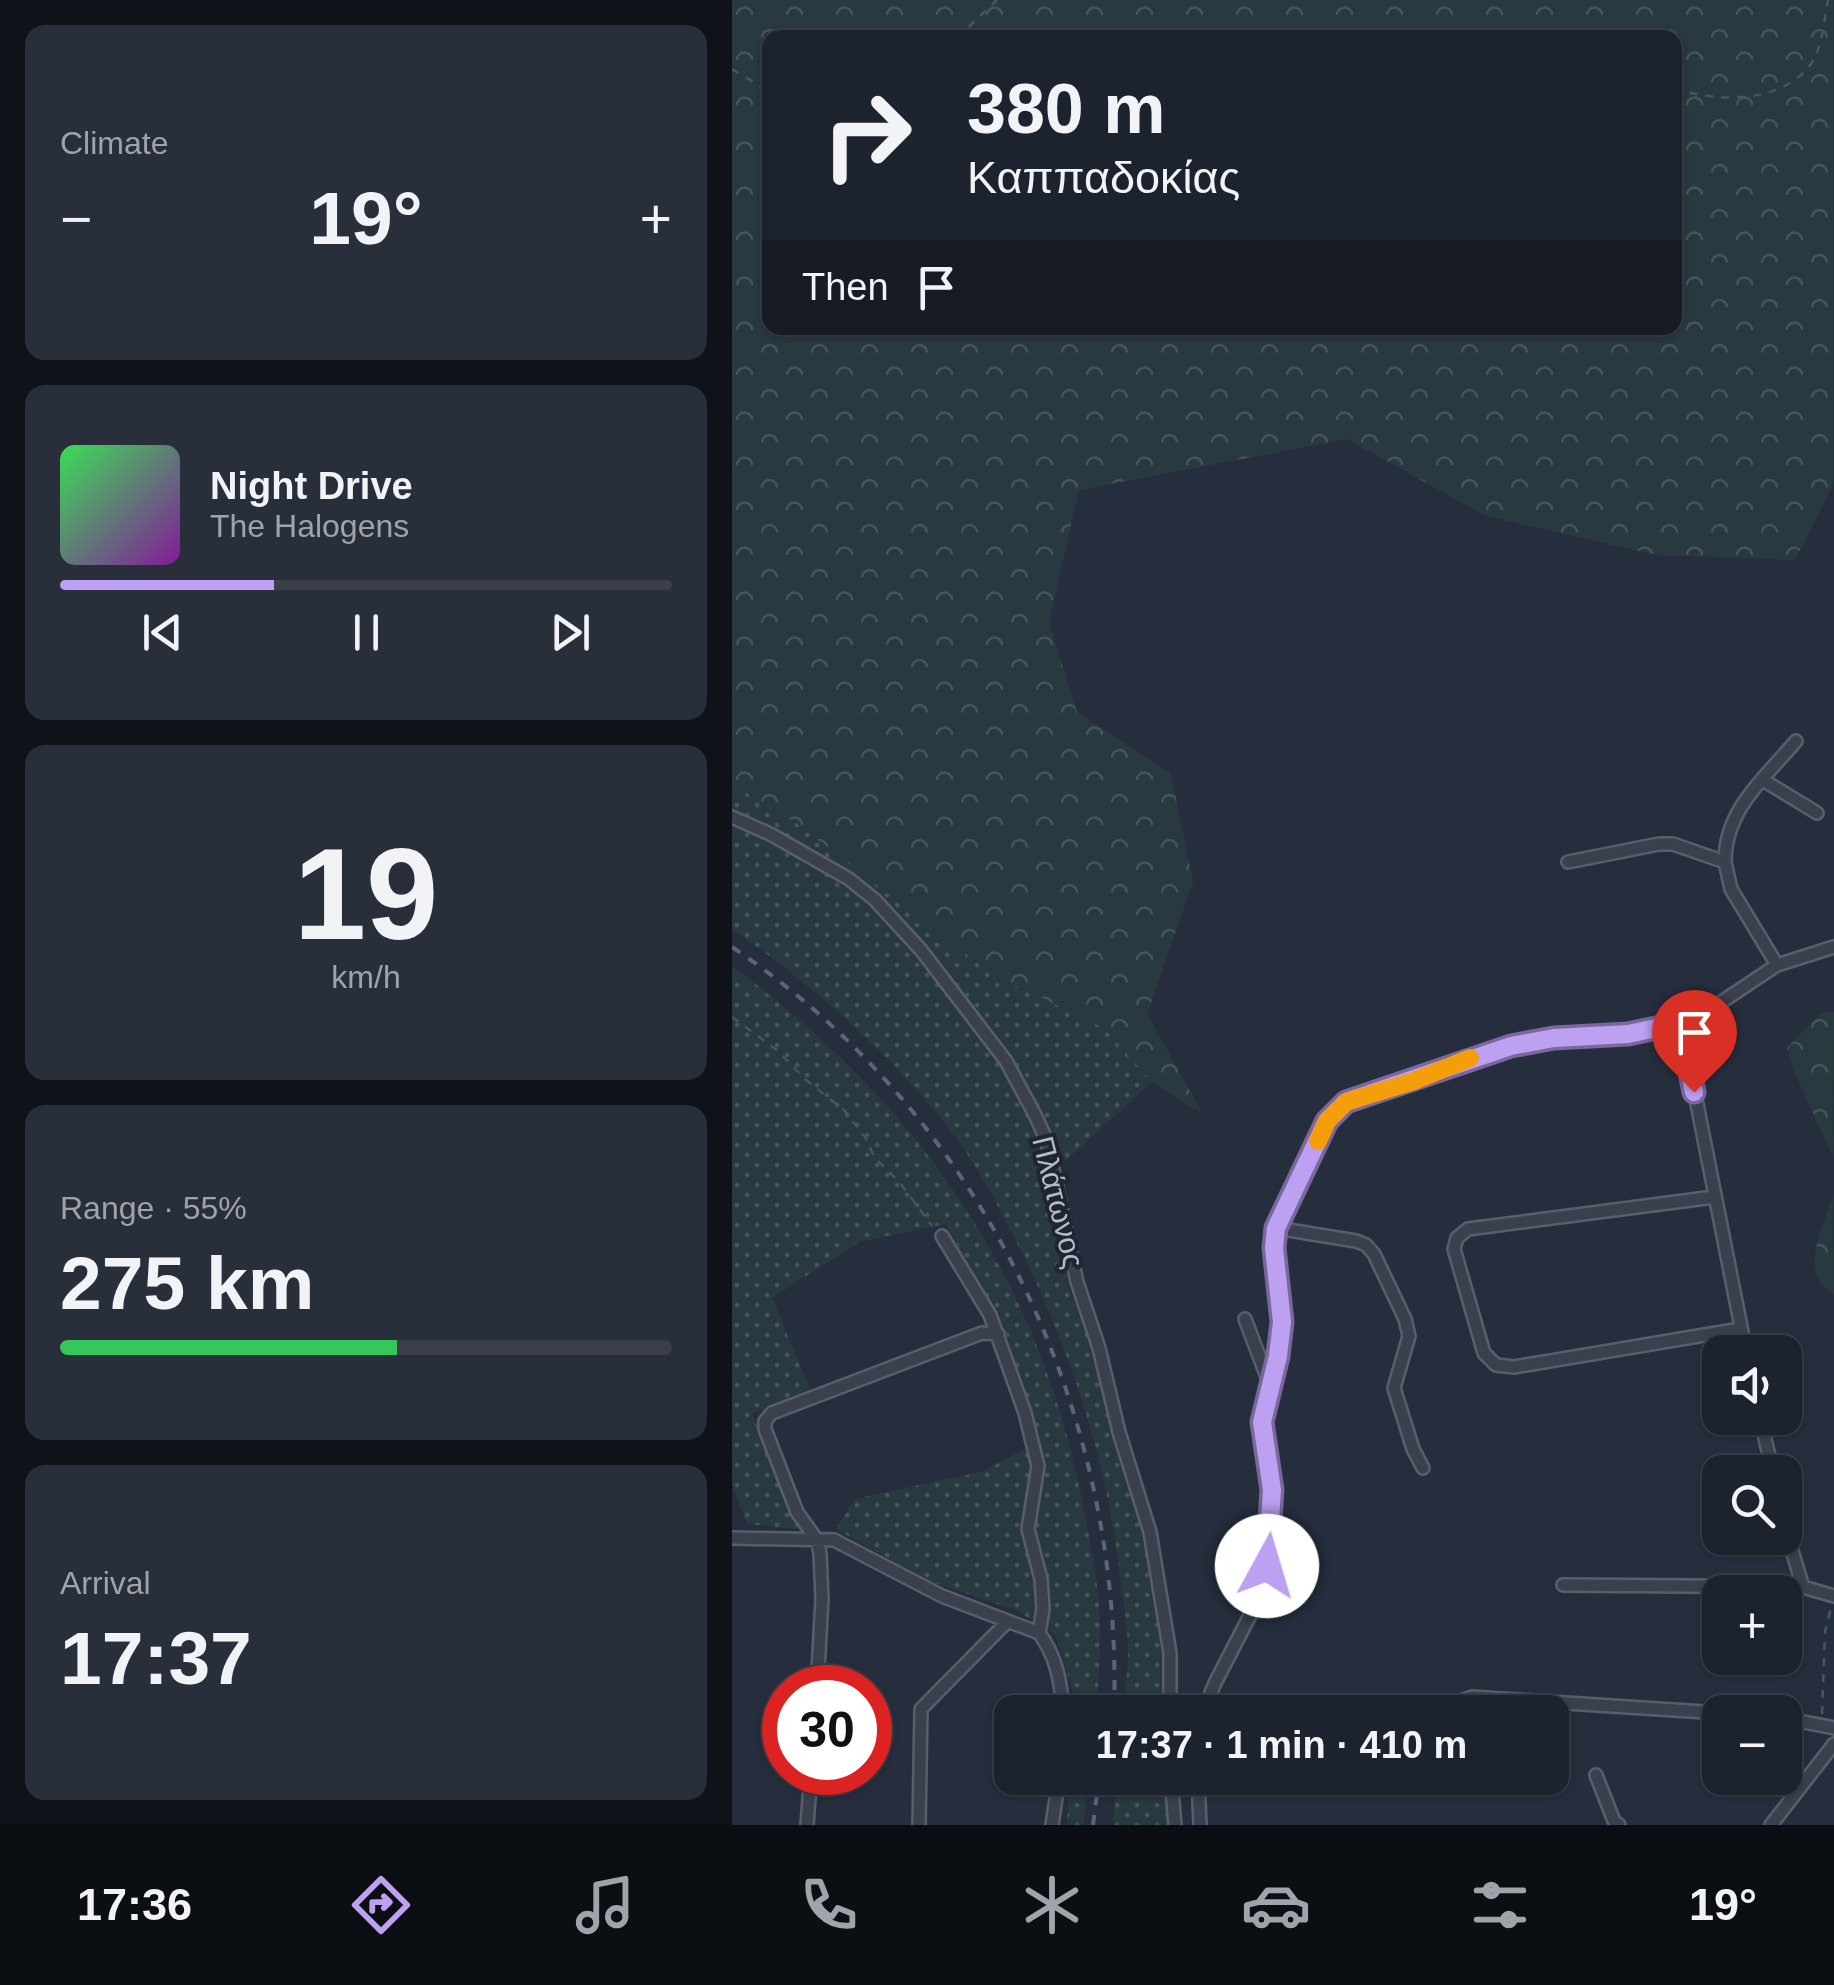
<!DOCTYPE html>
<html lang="en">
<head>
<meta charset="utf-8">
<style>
	:root { --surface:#1c222e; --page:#292f3a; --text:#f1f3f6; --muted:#a0a4aa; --line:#3a3f4a; --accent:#bca0f2 }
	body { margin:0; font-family:Helvetica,sans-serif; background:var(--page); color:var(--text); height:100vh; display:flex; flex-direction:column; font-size:38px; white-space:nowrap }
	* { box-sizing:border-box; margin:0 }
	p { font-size:32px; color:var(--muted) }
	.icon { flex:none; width:55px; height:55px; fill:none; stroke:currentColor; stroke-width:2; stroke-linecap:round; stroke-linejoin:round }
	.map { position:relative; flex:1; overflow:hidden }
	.side { display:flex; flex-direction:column; gap:25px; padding:25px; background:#0f1319; width:732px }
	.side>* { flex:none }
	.hud { position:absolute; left:30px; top:30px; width:920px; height:305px; border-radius:20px; box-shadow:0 2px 8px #0004,0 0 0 2px var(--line); background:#1c222e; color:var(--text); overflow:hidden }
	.controls { position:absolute; left:970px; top:1335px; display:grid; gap:20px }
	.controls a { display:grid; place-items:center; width:100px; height:100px; border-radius:20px; background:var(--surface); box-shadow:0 2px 8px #0004,0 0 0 2px var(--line); font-size:50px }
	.speed { position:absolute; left:30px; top:1665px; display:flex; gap:20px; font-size:50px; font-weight:700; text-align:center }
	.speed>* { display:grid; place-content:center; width:130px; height:130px; border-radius:50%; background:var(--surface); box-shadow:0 2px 8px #0004,0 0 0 2px var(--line); line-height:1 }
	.speed .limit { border:15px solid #d22; background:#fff; color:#111 }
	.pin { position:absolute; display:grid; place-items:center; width:85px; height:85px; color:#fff; margin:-102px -42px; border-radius:50% 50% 50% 0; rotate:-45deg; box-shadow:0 0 10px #0007 }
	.pin .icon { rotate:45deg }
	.me { position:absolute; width:110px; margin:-55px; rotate:6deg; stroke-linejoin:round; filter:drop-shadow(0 0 8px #0008) }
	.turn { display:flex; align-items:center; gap:35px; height:210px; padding:0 40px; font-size:45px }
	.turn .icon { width:130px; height:130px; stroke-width:2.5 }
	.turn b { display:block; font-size:70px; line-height:85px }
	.then { display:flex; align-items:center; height:95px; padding:0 40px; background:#0003; gap:20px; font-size:38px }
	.big { font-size:75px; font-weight:700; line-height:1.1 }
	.side .tile { flex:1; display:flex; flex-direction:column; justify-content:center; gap:15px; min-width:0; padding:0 35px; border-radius:20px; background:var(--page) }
	.side .dial { align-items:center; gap:0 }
	.dial b { font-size:130px; line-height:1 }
	.song { display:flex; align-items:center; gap:30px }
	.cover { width:120px; height:120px; border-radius:15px; background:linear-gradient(135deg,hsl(130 70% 55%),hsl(290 70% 35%)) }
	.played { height:10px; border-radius:5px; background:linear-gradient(90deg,var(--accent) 35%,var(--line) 35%) }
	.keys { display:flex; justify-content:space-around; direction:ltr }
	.heat { display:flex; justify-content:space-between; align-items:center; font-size:55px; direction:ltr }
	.charge { height:15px; border-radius:8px; background:linear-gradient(90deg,#34c759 55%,var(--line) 0) }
	.trip { position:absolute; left:262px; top:1695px; width:575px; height:100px; border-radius:20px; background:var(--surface); box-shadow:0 2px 8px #0004,0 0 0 2px var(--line); font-weight:700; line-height:100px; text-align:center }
	.dock { display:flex; height:160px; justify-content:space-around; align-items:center; background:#0b0e12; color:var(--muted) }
	.dock .icon { width:70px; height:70px }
	.dock .active { color:var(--accent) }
	.dock b { font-size:45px; color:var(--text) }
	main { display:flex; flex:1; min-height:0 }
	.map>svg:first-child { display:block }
	.grass { fill:url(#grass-dots) }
	.forest { fill:url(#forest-crowns); fill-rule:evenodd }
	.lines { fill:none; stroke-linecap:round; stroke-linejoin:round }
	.street-casing { stroke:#585e6c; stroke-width:16 }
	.path { stroke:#46575c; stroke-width:2.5; stroke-dasharray:8 8; stroke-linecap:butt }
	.street { stroke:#3a404e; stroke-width:11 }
	.rail { stroke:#5c6475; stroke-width:4; stroke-dasharray:10 10; stroke-linecap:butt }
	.route-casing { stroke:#7a689d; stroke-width:25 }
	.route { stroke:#bca0f2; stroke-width:18 }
	.slow { stroke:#f59e0b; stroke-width:18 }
	.labels { text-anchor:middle; stroke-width:8; stroke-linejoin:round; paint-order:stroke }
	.street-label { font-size:30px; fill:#b6bbc9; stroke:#1f2533 }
</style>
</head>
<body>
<main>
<section class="side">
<div class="tile"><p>Climate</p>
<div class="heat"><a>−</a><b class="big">19°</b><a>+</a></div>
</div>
<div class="tile">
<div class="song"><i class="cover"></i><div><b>Night Drive</b><p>The Halogens</p></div></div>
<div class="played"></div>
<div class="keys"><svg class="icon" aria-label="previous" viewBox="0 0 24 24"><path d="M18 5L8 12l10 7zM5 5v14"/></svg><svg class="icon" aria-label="pause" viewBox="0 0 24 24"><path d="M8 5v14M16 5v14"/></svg><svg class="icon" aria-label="next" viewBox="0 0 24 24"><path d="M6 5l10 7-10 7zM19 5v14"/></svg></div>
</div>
<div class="tile dial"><b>19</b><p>km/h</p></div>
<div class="tile"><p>Range · 55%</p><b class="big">275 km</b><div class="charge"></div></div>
<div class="tile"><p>Arrival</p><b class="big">17:37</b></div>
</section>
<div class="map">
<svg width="1102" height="1825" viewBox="0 0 1102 1825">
	<defs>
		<pattern id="grass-dots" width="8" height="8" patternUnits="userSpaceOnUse" patternTransform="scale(2.5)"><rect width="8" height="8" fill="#283a3f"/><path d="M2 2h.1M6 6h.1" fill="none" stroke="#455559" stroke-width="1.8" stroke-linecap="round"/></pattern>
		<pattern id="forest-crowns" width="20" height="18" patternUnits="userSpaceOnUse" patternTransform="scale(2.5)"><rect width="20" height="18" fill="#283a3f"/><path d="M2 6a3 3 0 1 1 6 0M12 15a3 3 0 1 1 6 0" fill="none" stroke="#455559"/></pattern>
	</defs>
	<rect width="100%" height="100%" fill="#262e3e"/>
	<path class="grass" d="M0,784l63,38 197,152 112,54 48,54 -110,100 27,106 23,61 50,180 21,120v63h-40c2,-19 5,-40 5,-60 0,-22 -4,-46 -7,-68 -13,-117 -45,-219 -96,-325 -23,-46 -48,-96 -81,-137 -60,-74 -134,-139 -212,-193z
		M0,966c184,136 305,307 350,534 8,42 18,87 18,129 0,28 -2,56 -3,83h-22l1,-10 -20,-67 -41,-25 -86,-29 -93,-52 19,-30 129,-28 56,-30 -35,-110 -59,-107 -87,18 -87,56 38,91 -58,25 46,115 -51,-5 -15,-39z
		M338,1778h19l-6,47h-16z
		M385,1778h48l2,47h-54z"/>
	<path class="forest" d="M0,0h1101v485l-38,75 -138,-5 -171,-39 -139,-77 -268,51 -30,133 28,89 94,62 22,108 -46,132 56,100 -51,-32 -48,-54 -112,-54 -197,-152 -63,-38zM38,38h904v290h-904z
		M1101,1012h1l-1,145 -39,-86 -7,-23 34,-35z
		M1101,1195l1,99h-1c-36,-21 -9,-67 0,-99z"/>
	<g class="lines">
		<defs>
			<path id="street" d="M1031,780l54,33
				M0,817l40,18 77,44 26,21 46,50 85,111 29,54 12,26 30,141 22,66 20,84 31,100 20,121v59
				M836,862l91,-18h14l52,18 6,27 46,76
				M993,862c0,-53 39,-83 71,-121
				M949,1023l65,329
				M982,1197l-246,32 -11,9 -3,11 30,104 12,12 18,2 226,-38
				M544,1228l80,13 10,4 8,9 31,65 4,17 -15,52 19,61 10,19
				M210,1236l48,79 35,98 13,53 -10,63 13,50 2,30 -4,24c18,24 22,50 24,79
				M513,1319l25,66
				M1028,1418l13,54
				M1052,1524l19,63
				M0,1538l102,2 108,56 97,37
				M831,1585l240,2 31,9
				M85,1688l5,-89 -2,-46 -3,-13 -20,-28 -32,-83v-8l7,-8 210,-80 16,1
				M471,1712l12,-29 44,-85 8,-32 5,-76 -10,-68 16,-66 4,-34 -7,-74 1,-20 51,-107 20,-19 164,-55 43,-9 74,-4 53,-11 30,-14 66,-44 57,-18
				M696,1712l44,-15 248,16
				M1052,1718l50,10
				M864,1775l18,46 5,4
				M439,1778l4,47
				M466,1778l2,47
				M75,1825l4,-53
				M187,1825l2,-116 86,-87
				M320,1825l7,-47
				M1039,1825l63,-81"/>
		</defs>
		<use href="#street" class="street-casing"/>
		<path class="path" d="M225,38l40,-38
			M0,69l38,23
			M942,89c44,12 100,16 134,-21 14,-15 16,-48 20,-68
			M0,1017l45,33 29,30 38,30 23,30 7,17 27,27 31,42
			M1090,1714l3,-82 6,-24"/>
		<use href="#street" class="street"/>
		<path class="rail" d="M0,947c251,168 392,466 382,765
			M361,1825l6,-47"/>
	</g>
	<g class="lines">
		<defs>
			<path id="route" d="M535,1566l5,-76 -10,-68 16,-66 4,-34 -8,-74 2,-20 51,-107 19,-19 165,-56 43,-8 74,-4 52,-11 14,69"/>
		</defs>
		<use href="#route" class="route-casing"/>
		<use href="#route" class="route"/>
		<path class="slow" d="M586,1141l9,-20 19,-19 68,-21 56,-23"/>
	</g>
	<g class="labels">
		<g class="street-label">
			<text transform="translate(326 1202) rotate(76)" y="10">Πλάτωνος</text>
		</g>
	</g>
</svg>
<div class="controls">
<a><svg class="icon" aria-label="sound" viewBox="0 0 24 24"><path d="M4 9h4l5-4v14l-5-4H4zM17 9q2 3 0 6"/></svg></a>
<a><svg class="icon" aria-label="search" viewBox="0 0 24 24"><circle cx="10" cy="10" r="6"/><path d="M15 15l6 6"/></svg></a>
<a>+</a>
<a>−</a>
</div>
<div class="speed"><div class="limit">30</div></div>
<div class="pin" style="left:962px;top:1092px;background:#d93025"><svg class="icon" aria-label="arrive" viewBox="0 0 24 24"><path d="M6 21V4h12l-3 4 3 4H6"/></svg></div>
<svg class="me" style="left:535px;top:1566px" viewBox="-20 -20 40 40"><circle r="19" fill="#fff"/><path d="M0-13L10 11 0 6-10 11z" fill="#bca0f2"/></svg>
<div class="trip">17:37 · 1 min · 410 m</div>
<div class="hud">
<div class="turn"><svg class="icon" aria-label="right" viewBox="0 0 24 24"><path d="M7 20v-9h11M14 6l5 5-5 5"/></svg><div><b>380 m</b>Καππαδοκίας</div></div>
<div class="then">Then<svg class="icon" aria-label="arrive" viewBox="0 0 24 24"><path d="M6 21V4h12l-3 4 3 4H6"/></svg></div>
</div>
</div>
</main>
<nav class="dock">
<b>17:36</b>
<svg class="icon active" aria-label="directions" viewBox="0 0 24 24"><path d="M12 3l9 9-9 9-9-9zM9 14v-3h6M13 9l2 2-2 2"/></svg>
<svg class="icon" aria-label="music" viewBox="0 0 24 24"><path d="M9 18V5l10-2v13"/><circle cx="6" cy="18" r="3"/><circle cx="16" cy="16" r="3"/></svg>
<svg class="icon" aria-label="phone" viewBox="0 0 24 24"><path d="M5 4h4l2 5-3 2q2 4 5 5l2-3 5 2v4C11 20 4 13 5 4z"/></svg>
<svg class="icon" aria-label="climate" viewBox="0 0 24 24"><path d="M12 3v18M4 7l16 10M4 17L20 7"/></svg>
<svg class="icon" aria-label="car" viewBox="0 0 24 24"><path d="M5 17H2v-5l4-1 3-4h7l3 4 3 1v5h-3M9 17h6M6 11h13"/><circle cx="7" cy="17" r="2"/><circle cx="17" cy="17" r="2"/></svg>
<svg class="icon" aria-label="filters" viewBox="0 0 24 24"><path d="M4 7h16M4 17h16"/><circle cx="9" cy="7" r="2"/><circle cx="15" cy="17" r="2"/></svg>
<b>19°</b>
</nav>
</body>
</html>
